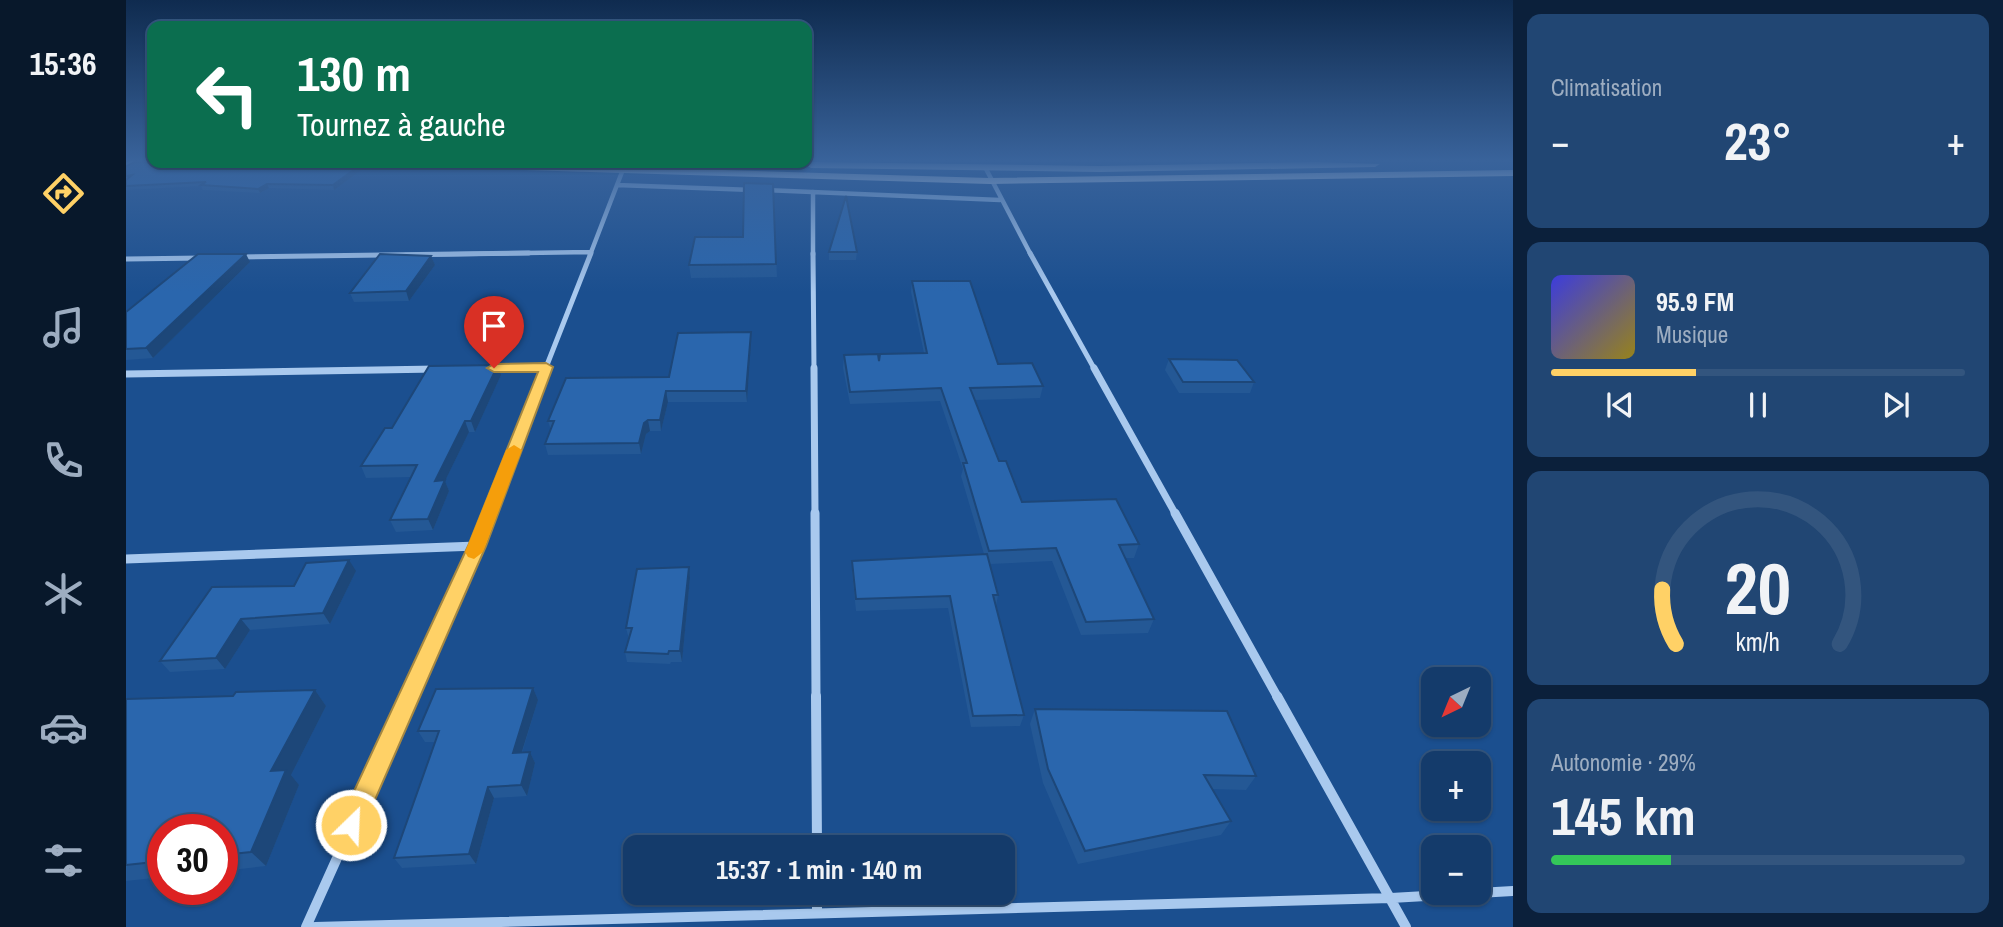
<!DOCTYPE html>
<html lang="fr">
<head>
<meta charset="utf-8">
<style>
	:root { --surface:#143b6b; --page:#214673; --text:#f1f3f6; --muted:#9dadc1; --line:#33557e; --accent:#ffd166 }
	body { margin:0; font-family:"Archivo Narrow",sans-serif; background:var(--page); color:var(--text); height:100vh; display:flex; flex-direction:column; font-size:26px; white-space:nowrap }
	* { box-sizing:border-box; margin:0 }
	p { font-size:23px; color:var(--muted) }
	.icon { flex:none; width:38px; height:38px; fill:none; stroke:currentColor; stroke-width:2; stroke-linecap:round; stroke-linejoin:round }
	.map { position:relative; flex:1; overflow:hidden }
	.panel { display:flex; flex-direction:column; gap:14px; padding:14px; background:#0b203b; width:490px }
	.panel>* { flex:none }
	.banner { position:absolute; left:21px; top:21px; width:665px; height:147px; border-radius:14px; box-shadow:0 2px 5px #0004,0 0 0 2px var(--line); background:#0b6e4f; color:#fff; overflow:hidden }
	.needle { width:46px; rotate:223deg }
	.buttons { position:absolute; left:1295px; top:667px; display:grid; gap:14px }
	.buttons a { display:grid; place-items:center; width:70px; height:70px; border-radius:14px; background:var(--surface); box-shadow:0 2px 5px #0004,0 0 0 2px var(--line); font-size:35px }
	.speed { position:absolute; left:21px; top:814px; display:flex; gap:14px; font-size:35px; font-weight:700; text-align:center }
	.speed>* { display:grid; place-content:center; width:91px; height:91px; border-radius:50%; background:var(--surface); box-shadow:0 2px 5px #0004,0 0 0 2px var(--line); line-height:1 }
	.speed .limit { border:10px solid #d22; background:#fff; color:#111 }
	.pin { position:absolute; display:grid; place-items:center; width:60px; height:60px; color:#fff; margin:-72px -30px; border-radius:50% 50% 50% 0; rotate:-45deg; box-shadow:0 0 7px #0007 }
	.pin .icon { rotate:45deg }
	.me { position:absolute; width:77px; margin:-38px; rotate:24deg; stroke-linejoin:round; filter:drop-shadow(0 0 5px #0008) }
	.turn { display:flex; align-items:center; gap:24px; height:147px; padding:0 35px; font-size:32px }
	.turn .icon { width:91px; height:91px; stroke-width:2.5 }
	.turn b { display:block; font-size:49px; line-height:60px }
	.big { font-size:52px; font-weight:800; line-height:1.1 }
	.panel .tile { flex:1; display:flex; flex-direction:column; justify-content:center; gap:10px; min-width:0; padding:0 24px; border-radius:14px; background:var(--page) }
	.panel .dial { align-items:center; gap:0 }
	.dial svg { height:182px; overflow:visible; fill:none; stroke:var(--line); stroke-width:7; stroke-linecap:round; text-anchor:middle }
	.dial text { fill:var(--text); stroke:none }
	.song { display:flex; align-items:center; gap:21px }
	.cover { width:84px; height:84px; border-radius:10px; background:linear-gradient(135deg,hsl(240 70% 55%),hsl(50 70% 35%)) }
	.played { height:7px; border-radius:4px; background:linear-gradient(90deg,var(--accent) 35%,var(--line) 35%) }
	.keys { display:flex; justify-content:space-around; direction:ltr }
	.heat { display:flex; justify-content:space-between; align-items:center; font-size:38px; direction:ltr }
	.charge { height:10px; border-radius:5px; background:linear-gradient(90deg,#34c759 29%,var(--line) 0) }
	.trip { position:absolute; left:497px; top:835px; width:392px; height:70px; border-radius:14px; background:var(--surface); box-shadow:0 2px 5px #0004,0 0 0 2px var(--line); font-weight:800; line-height:70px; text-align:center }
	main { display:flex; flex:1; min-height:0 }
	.dock { display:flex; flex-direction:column; width:126px; justify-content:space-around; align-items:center; background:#08182b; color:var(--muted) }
	.dock .icon { width:49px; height:49px }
	.dock .on { color:var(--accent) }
	.dock b { font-size:32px; color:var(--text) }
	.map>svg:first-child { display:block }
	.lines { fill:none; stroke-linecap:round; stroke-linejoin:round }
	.minor-far4 { stroke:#a9c9ee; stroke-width:4.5 }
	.minor-far3 { stroke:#a9c9ee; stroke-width:5 }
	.minor-far2 { stroke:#a9c9ee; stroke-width:7 }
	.minor-far1 { stroke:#a9c9ee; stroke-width:9 }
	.minor { stroke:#a9c9ee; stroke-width:10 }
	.primary { fill:#f0f6ff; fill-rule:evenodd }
	.wall { fill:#245895 }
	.shaded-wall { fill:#1d4779 }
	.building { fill:#2a66ad; stroke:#1d4779; stroke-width:2 }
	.route { fill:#ffd166; stroke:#a68842; stroke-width:2 }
	.slow { fill:#f59e0b }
</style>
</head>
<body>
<main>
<nav class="dock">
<b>15:36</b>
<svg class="icon on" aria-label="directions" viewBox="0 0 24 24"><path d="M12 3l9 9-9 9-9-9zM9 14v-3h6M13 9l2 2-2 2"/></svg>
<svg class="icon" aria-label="music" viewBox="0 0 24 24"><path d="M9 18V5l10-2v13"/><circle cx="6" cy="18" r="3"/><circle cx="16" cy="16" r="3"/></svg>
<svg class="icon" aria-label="phone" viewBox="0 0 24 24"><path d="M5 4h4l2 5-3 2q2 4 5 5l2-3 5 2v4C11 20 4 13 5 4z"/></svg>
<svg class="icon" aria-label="climate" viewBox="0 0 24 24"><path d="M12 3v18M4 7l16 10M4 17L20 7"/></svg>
<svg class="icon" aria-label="car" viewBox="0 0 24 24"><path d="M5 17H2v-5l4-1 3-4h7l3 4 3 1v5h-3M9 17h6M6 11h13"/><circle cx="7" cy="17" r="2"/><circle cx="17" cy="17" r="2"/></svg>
<svg class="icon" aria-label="filters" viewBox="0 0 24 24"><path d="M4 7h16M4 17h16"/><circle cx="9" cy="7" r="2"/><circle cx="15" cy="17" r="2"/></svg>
</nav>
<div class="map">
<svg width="1387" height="927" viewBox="0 0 1387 927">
	<rect width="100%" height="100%" fill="#1b4f8f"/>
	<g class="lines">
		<path class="minor-far4" d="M0,165l6,-3
			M859,167l46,88
			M491,185l136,5
			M639,190l235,10
			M687,192v63
			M279,255l186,-3
			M464,255l32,-83"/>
		<path class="minor-far3" d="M687,253l1,117
			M904,253l65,117
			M113,257l290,-4
			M0,259l76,-1
			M365,368l55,-1
			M255,370l56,-1
			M419,370l46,-117"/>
		<path class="minor-far2" d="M688,368l1,147
			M968,368l82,147
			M0,374l311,-5
			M363,515l57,-147"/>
		<path class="minor-far1" d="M689,513l1,185
			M1049,513l103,185
			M0,559l351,-13
			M283,698l81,-185"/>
		<path class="minor" d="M690,696l1,151
			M1151,696l129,231
			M691,892v21
			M180,927l104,-231
			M189,927l1076,-29 122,-7"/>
		<path class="primary" d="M1190,162l64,2 -5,3 -275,5 -289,-4 -5,-3 5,-3 289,4z
			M261,163h92l511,15 523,-8v6l-523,8 -598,-18z"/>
	</g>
	<path class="wall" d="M26,163h219l-37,27 -65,-2 -9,5 -57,-3 -2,-4 -75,4v-24z
		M647,184l4,93 -86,1 -2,-13 54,-28z
		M703,252h28l-1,8h-27z
		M305,256l4,9 -26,36 -55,1 -4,-9z
		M124,262l-97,96 -27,2v-48z
		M786,281l86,83 45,22 -3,12 -65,2 24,61 23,41 117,42 -5,14h-9l29,61 -6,14 -67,2 -29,-74 -62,3 8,31 -2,11 28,109 -4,11 -49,1 -23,-119 -92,3 -4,-39v-11l132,-7 -23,-78 2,-7 -23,-68 -90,3 -7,-36 1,-13 35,6 45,-8 -13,-61z
		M625,342l-4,60h-79l-7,29h-11l-4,3 -5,20 -93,1 -3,-11 6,-14 -3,-9 121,-44z
		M1043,359l85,23 -4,11h-71l-14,-23z
		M375,375l-26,57h-6l-24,49 4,10 -16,39 -37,2 -6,-12 22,-43 -46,1 -5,-12 31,-38z
		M563,567l1,11 -8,84h-11l-1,2 -43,-2 -2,-10 4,-13 -3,-11z
		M230,571l-26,53 -80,6 -25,39 -55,3 -10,-11 134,-75z
		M407,688l5,12 -16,53 8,-1 5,11 -8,33 -33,2 -18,66 -74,4 -8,-10 41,-116h-10l-7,-11z
		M189,690l11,16 -35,69 8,10 -33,81 -44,5v-41h-59v47l-37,4v-16l107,-169z
		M909,709l221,67 -10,14 -34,-1 19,32 -10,14 -143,29 -35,-81 -13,-59z"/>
	<path class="shaded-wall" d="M237,163h8l-37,27 -1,-5z
		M141,184l2,4 -9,5 -2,-4z
		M120,254l4,8 -97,96 -7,-10z
		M305,256l4,9 -26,36 -3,-10z
		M625,332v10l-4,60 -1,-11z
		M372,365l3,10 -26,57 -4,-11z
		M540,391l2,11 -7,29 -1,-11z
		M522,420l2,11 -4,3 -5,20 -2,-11 5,-20z
		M339,421l4,11 -24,49 4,10 -16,39 -5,-11 7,-38z
		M223,560l7,11 -26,53 -7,-11z
		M563,567l1,11 -8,84 -2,-11z
		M115,619l9,11 -25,39 -9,-11z
		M407,688l5,12 -20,64 -5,-11z
		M189,690l11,16 -35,69 8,10 -33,81 -15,-14 20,-81z
		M404,752l5,11 -8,33 -6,-11z
		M362,787l6,11 -18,66 -7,-10z"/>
	<path class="building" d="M9,162l17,1h211l-30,22 -66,-1 -9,5 -57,-4 5,-3 -80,4v-6l6,-5 -6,1v-10z
		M618,183l29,1 3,80 -87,1 6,-28h48z
		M720,196l11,56h-28z
		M72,254h48l-100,94 -20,1v-37z
		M254,254l51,2 -25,35 -56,2z
		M786,281h58l28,83 34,-1 11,23 -73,2 29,73h7l16,41 94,-3 23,45 -20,1 35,74 -68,3 -30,-74 -67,3 -26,-88h4l-26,-75 -91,4 -6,-37 34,-1 1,7 1,-7 47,-1z
		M625,332l-5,59h-80l-6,29h-12l-4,3 -5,20 -94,1 9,-23h-6l18,-43 103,-1 9,-44z
		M1043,359l68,1 17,22h-71z
		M372,365l-27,56h-6l-30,60 10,-1 -17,39 -38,1 27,-55 -56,1 24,-38h7l37,-62z
		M861,554l11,41h-5l31,120 -51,1 -23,-120 -94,3 -4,-38z
		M223,560l-26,53 -82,6 -25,39 -56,3 52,-74 82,-1 12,-23z
		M563,567l-9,84h-11l-1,3 -43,-2 7,-24h-6l11,-59z
		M407,688l-20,65 17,-1 -9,33 -33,2 -19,67 -75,4 45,-127h-21l18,-42z
		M189,690l-44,81 15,-1 -35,82 -29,3v-25h-59v31l-37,4v-166l107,-3 3,-4z
		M909,709l192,2 29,65 -52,-1 27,46 -146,30 -37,-82z"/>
	<linearGradient id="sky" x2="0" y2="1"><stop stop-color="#0f2b4f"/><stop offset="0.55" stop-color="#39639b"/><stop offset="1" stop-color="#39639b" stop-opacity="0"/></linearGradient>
	<rect width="1387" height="292" fill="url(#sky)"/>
	<path class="route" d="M420,363l7,4 -67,179 -126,288 -9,4 -9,-4 -3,-9 3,-8 126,-271 70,-174h-44l-7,-4 7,-4z"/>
	<path class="slow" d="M388,445l8,5 -39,102 -9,7 -6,-2 -3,-5 41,-102z"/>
</svg>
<div class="buttons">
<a><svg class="needle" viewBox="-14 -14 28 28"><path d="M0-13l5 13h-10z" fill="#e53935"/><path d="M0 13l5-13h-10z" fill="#9dadc1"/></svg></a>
<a>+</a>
<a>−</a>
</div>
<div class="speed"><div class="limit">30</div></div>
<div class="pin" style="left:368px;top:368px;background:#d93025"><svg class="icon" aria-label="arrive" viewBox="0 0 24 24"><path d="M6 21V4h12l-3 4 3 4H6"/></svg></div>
<svg class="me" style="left:225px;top:825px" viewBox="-20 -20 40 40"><circle r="17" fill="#ffd166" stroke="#fff" stroke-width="3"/><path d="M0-11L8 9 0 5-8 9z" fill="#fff"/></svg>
<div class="trip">15:37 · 1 min · 140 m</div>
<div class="banner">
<div class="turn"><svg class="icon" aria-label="left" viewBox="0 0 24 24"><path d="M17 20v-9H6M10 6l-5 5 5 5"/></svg><div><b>130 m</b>Tournez à gauche</div></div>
</div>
</div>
<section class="panel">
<div class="tile"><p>Climatisation</p>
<div class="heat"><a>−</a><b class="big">23°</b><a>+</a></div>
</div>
<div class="tile">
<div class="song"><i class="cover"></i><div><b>95.9 FM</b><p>Musique</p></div></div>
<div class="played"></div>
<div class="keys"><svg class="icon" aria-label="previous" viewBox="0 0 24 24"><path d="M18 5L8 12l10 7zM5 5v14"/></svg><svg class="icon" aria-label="pause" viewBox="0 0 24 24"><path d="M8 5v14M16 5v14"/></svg><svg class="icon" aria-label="next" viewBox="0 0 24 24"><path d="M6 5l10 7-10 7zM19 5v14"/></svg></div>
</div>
<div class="tile dial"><svg viewBox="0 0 100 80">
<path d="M14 69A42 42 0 1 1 86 69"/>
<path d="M14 69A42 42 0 0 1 8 45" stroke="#ffd166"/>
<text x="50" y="56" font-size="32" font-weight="700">20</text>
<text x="50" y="72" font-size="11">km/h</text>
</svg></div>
<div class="tile"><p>Autonomie · 29%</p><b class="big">145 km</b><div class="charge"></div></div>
</section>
</main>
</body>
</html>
